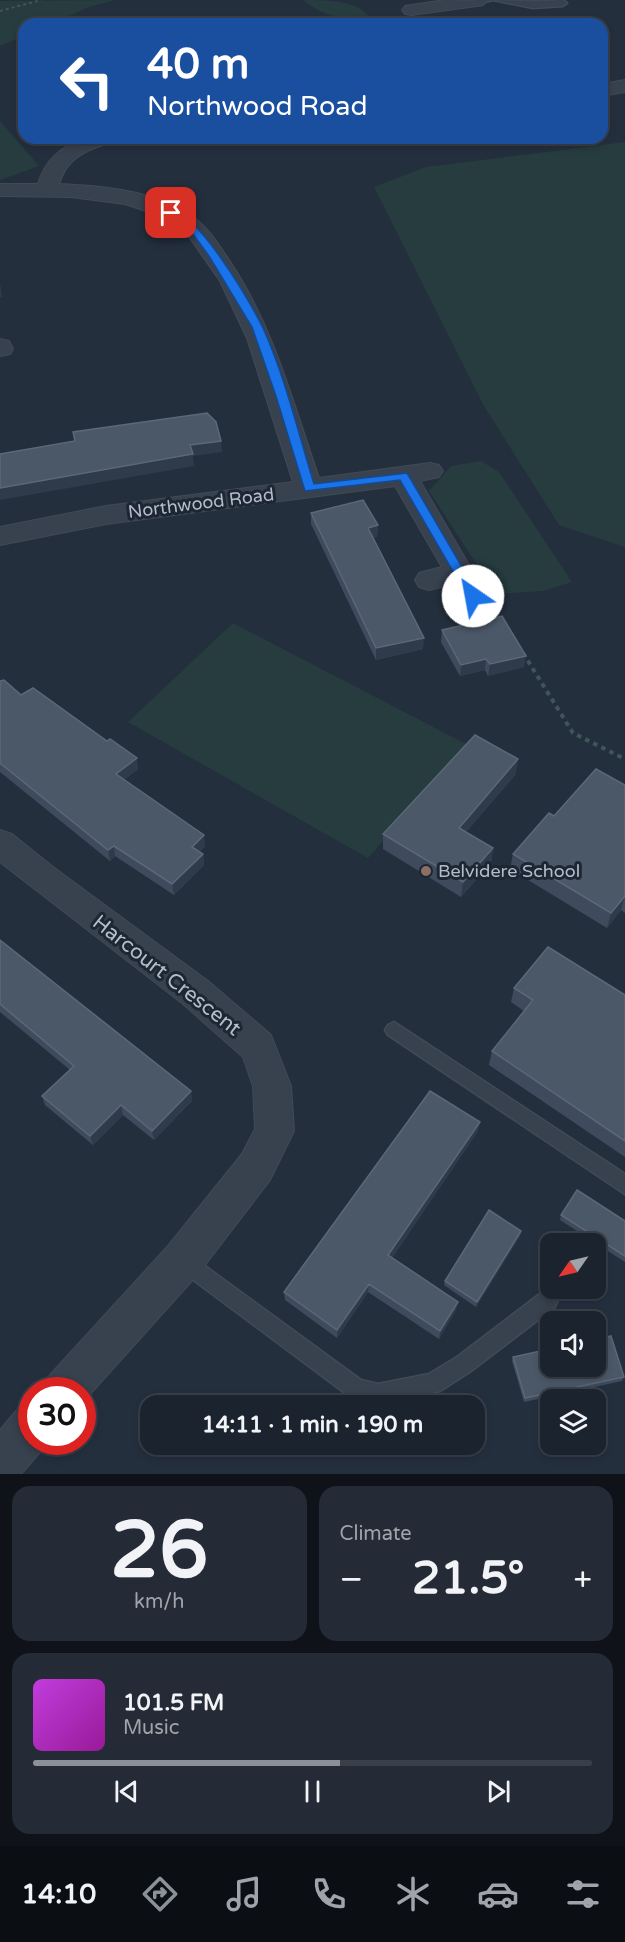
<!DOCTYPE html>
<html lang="en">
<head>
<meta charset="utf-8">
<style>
	:root { --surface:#1b232e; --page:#242b36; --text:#f1f3f6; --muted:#a0a4aa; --line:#39404a; --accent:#8c9099 }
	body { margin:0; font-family:"Varela Round",sans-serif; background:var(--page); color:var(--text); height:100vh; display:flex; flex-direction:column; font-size:22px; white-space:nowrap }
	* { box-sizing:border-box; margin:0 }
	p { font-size:20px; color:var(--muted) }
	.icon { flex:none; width:33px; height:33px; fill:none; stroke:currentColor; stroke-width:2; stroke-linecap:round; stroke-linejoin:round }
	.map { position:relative; height:1474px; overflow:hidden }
	.details { display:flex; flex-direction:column; gap:12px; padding:12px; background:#0f1319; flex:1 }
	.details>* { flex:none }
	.guide { position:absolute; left:18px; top:18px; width:590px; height:126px; border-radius:18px; box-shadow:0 3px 9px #0003,0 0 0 2px var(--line); background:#1a4fa0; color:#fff; overflow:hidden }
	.needle { width:39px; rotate:236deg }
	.fabs { position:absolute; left:540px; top:1233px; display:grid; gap:12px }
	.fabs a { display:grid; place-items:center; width:66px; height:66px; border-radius:12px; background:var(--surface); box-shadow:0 3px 9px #0003,0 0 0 2px var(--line); font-size:30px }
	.speed { position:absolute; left:18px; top:1377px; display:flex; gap:12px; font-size:30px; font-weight:700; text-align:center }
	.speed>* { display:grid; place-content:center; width:78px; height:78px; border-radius:50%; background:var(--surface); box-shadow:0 3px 9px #0003,0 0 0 2px var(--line); line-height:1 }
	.speed .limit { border:9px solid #d22; background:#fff; color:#111 }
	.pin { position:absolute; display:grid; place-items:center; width:51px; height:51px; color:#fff; margin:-26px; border-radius:12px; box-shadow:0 3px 9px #0006 }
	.me { position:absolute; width:66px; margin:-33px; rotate:327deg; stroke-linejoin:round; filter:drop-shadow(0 0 4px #0008) }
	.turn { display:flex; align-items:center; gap:21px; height:126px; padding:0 30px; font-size:27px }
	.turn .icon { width:78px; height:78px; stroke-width:2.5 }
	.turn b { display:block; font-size:42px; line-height:51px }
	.big { font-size:45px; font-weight:700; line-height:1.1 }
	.details .widget { flex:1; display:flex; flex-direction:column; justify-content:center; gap:9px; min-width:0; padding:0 21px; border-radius:18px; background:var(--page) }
	.details .dial { align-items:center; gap:0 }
	.dial b { font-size:78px; line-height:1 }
	.song { display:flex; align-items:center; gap:18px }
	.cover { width:72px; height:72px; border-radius:9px; background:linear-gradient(135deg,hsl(290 70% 55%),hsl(300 70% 35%)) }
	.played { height:6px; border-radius:3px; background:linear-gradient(90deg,var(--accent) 55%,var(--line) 55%) }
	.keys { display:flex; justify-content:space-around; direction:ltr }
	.heat { display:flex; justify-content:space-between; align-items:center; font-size:33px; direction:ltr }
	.details .tiles { flex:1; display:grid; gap:12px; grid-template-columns:1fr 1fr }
	.widget:last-child { grid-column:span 2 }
	.trip { position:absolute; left:140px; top:1395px; width:345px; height:60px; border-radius:18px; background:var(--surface); box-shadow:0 3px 9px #0003,0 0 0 2px var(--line); font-weight:700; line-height:60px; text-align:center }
	.menu { display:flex; height:96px; justify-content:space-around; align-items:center; background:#0b0e12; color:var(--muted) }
	.menu .icon { width:42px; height:42px }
	.menu .active { color:var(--accent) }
	.menu b { font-size:27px; color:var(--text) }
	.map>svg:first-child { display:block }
	.green { fill:#263c3f }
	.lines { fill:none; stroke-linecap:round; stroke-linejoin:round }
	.service-casing { stroke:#414a57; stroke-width:3 }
	.minor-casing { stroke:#414a57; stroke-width:2 }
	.path-far1 { stroke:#3f5557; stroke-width:2; stroke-dasharray:3 3; stroke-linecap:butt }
	.path { stroke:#3f5557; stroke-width:4; stroke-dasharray:4.5 4.5; stroke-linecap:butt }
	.service { fill:#38414e; fill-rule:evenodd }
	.minor { fill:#38414e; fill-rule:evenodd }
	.wall { fill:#3f4b5c }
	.shaded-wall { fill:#2f3b4b }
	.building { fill:#4b5868; stroke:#5c6777; stroke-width:1.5 }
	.route { fill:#1a73e8; stroke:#114b97; stroke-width:1.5 }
	.education-dot { fill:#8d6e63; stroke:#1d2633; stroke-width:2 }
	.labels { text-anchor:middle; stroke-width:6; stroke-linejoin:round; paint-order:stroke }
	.street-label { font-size:18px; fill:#b4bcc9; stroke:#1d2633 }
	.poi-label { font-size:18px; fill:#b4bcc9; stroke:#1d2633; text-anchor:start }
	.near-street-label { font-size:21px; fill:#b4bcc9; stroke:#1d2633 }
</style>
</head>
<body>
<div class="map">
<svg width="625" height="1474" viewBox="0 0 625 1474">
	<rect width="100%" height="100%" fill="#242f3e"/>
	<path class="green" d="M115,0l-26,7 -38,17h-27v12l-24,10v-45z
		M303,0c20,0 54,0 65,16 -30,3 -41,2 -65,-16z
		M0,121l39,45 -39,14z
		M625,142v405l-66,-22 -75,-119 -110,-219 52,-20z
		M481,461l18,11 73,110 -29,9 -47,3 -67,-103 22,-25z
		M233,623l233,121 -98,114 -240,-136z"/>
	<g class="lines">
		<defs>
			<path id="service" d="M473,0c31,0 60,2 90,0l4,3 -4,3 -30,2 -40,-8 -16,4z
				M394,1022l231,152v20l-237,-159 -3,-5 3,-5z
				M183,1250l178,130 17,4 51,-10 28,-17 84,-64 7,-3 7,3 3,7 -3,7 -84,64 -31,20 -62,13 -29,-8 -173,-129 -3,-7 3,-7z"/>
			<path id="minor" d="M445,0l41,1 -3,4 -6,1 -66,9 -6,-1 -3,-4 3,-4z
				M625,80v12l-23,4v-12z
				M84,138h30c-4,6 -10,7 -17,9 -19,7 -32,17 -38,37 43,2 91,6 128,29 19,11 30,29 42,47 45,67 64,143 90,218l111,-15 9,2 4,6 -4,6 -19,4 67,115 -4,7 -10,3 -10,-3 -11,-19 -23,6 -10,-3 -4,-7 4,-7 23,-6 -47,-81 -289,38 -106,21v-18l106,-21 187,-24 -46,-144 -27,-57 -32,-46 -27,-19 -36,-12 -54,-7 -71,-1v-12h38c7,-24 23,-37 46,-46z
				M0,339l9,2 4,8 -3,5 -10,2z
				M0,830l12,4 41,33 155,114 63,54 20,51 3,45 -24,49 -72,94 -116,129v-13h-39l7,-15 118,-129 74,-92 13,-25 -2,-43 -10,-29 -61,-54 -182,-141z
				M32,1405v37l16,1 -27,31h-21v-44l16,-19z"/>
		</defs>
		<use href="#service" class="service-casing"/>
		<use href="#minor" class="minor-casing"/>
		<path class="path-far1" d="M0,11l41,-11"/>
		<path class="path" d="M523,653l50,80 52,26"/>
		<use href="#service" class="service"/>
		<use href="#minor" class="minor"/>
	</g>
	<path class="wall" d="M311,513l67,12 -1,12 -4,1 50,111 -47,11 -65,-136z
		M442,630l82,37 -36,9 -3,-6 -25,6 -19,-34z
		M0,681l138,88 -14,11 81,66 -6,6 4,2 1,11 -30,30 -59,-39 -5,5 -110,-89z
		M516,774l-50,58 27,16 -2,15 -30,34 -78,-48v-15z
		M625,785v128l-4,-3 -14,18 -97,-59 3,-15 41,-38z
		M0,940l191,151 1,10 -38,39 -31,-25 -30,30 -48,-40 -3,-9 28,-26 -70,-58z
		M514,988l111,7v162l-136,-92 3,-14 32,-40 -13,-9z
		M478,1131l-86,127 64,52 -17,29 -71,-47 -31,46 -52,-38 -1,-8z
		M561,1215l64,6v41l-65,-42z
		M521,1231l-1,5 -44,71 -32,-22 1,-4z
		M513,1357l111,20 -2,4 -98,21 -12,-41z"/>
	<path class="shaded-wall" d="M0,283l2,14h-2z
		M221,441l1,11 -29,4 1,10 -194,34v-12l190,-43z
		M378,525l-1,12 -10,2 1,-11z
		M424,638l-1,11 -47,11v-12z
		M526,656l-2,11 -36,9 2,-12z
		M486,659l-1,11 -25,6 1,-11z
		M137,758l1,11 -21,16 -1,-11z
		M518,759l-2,15 -59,69 2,-15z
		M204,835l1,11 -12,12 -1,-11z
		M114,846l1,10 -5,5 -2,-11z
		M493,848l-2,15 -30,34 2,-15z
		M203,854l1,11 -30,30 -2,-11z
		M625,896l-4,14 -14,18 4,-15z
		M191,1091l1,10 -38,39 -2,-9z
		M121,1105l2,10 -30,30 -3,-9z
		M480,1122l-2,9 -90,133v-9z
		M521,1231l-1,5 -44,71 1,-5z
		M369,1284l-1,8 -31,46v-8z
		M458,1302l-2,8 -17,29 1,-8z"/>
	<path class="building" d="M207,413l9,9 5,19 -31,4 3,9 -193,34v-34l75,-13 -2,-9z
		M363,500l15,25 -10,3 56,110 -48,10 -65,-135z
		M502,616l24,40 -36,8 -4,-5 -25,6 -19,-35z
		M4,680l17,15 12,-7 74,53 3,-2 27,19 -21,16 88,61 -12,12 11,7 -31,30 -58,-38 -6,4 -108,-87v-82z
		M475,735l43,24 -59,69 34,20 -30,34 -80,-48z
		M596,769l29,16v111l-14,17 -98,-59 36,-41 5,3z
		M0,940l191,151 -39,40 -31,-26 -31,31 -48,-40 32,-30 -74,-62z
		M548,947l77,48v146l-133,-90 41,-51 -19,-12z
		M430,1091l50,31 -92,133 70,47 -18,29 -71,-47 -32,46 -53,-38z
		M577,1190l48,31v35l-64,-41z
		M489,1210l32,21 -44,71 -32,-21z
		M611,1336l13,41 -99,21 -12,-41 37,-8v17h46v-26z"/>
	<path class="route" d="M168,211c28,-4 83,93 95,117 22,49 35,104 51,156l93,-11 72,123 -1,3h-9l-69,-119 -95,11 -29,-95 -24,-69 -43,-71 -19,-26 -22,-15z"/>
	<circle class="education-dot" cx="426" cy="871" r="6"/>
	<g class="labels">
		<g class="street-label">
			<text transform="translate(201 503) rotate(-7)" y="6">Northwood Road</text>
		</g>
		<g class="poi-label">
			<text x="438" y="877">Belvidere School</text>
		</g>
		<g class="near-street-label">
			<text transform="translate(167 975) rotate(38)" y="7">Harcourt Crescent</text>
		</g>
	</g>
</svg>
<div class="fabs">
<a><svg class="needle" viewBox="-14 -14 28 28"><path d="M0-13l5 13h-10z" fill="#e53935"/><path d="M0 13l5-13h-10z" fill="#a0a4aa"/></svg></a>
<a><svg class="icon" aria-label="sound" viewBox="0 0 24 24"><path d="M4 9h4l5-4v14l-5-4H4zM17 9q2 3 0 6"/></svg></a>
<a><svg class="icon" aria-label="layers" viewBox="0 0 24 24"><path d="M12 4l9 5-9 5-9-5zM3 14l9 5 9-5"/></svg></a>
</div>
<div class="speed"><div class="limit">30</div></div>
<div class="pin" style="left:171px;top:213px;background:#d93025"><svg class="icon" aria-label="arrive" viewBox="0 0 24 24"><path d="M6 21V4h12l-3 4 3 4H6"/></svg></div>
<svg class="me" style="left:473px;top:596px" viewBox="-20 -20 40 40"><circle r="19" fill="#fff"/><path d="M0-13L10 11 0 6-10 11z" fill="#1a73e8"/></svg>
<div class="trip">14:11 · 1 min · 190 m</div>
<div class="guide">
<div class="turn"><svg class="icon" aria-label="left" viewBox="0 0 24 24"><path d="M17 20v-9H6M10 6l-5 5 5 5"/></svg><div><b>40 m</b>Northwood Road</div></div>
</div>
</div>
<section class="details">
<div class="tiles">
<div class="widget dial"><b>26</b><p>km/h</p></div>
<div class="widget"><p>Climate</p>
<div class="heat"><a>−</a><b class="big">21.5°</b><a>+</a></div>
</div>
<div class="widget">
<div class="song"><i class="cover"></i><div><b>101.5 FM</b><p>Music</p></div></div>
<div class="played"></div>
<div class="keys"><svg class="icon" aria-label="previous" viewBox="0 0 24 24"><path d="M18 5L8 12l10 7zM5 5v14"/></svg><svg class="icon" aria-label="pause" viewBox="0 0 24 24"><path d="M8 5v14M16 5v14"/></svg><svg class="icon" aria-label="next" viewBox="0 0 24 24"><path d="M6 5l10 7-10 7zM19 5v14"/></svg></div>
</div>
</div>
</section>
<nav class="menu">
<b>14:10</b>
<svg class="icon active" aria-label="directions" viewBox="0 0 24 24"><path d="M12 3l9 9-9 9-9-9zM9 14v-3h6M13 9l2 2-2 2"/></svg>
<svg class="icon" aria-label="music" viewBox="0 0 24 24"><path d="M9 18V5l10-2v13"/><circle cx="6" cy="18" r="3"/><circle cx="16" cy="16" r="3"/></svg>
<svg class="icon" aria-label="phone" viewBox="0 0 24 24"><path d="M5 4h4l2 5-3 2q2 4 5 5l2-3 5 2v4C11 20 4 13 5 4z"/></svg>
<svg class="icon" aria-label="climate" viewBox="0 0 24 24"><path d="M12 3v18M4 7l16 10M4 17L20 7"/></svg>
<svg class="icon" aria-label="car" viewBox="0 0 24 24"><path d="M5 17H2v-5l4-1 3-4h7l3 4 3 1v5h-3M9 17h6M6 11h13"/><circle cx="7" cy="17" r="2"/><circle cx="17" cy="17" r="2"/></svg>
<svg class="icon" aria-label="filters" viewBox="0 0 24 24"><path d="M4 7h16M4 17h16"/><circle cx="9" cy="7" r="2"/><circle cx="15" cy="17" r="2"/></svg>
</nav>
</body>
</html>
